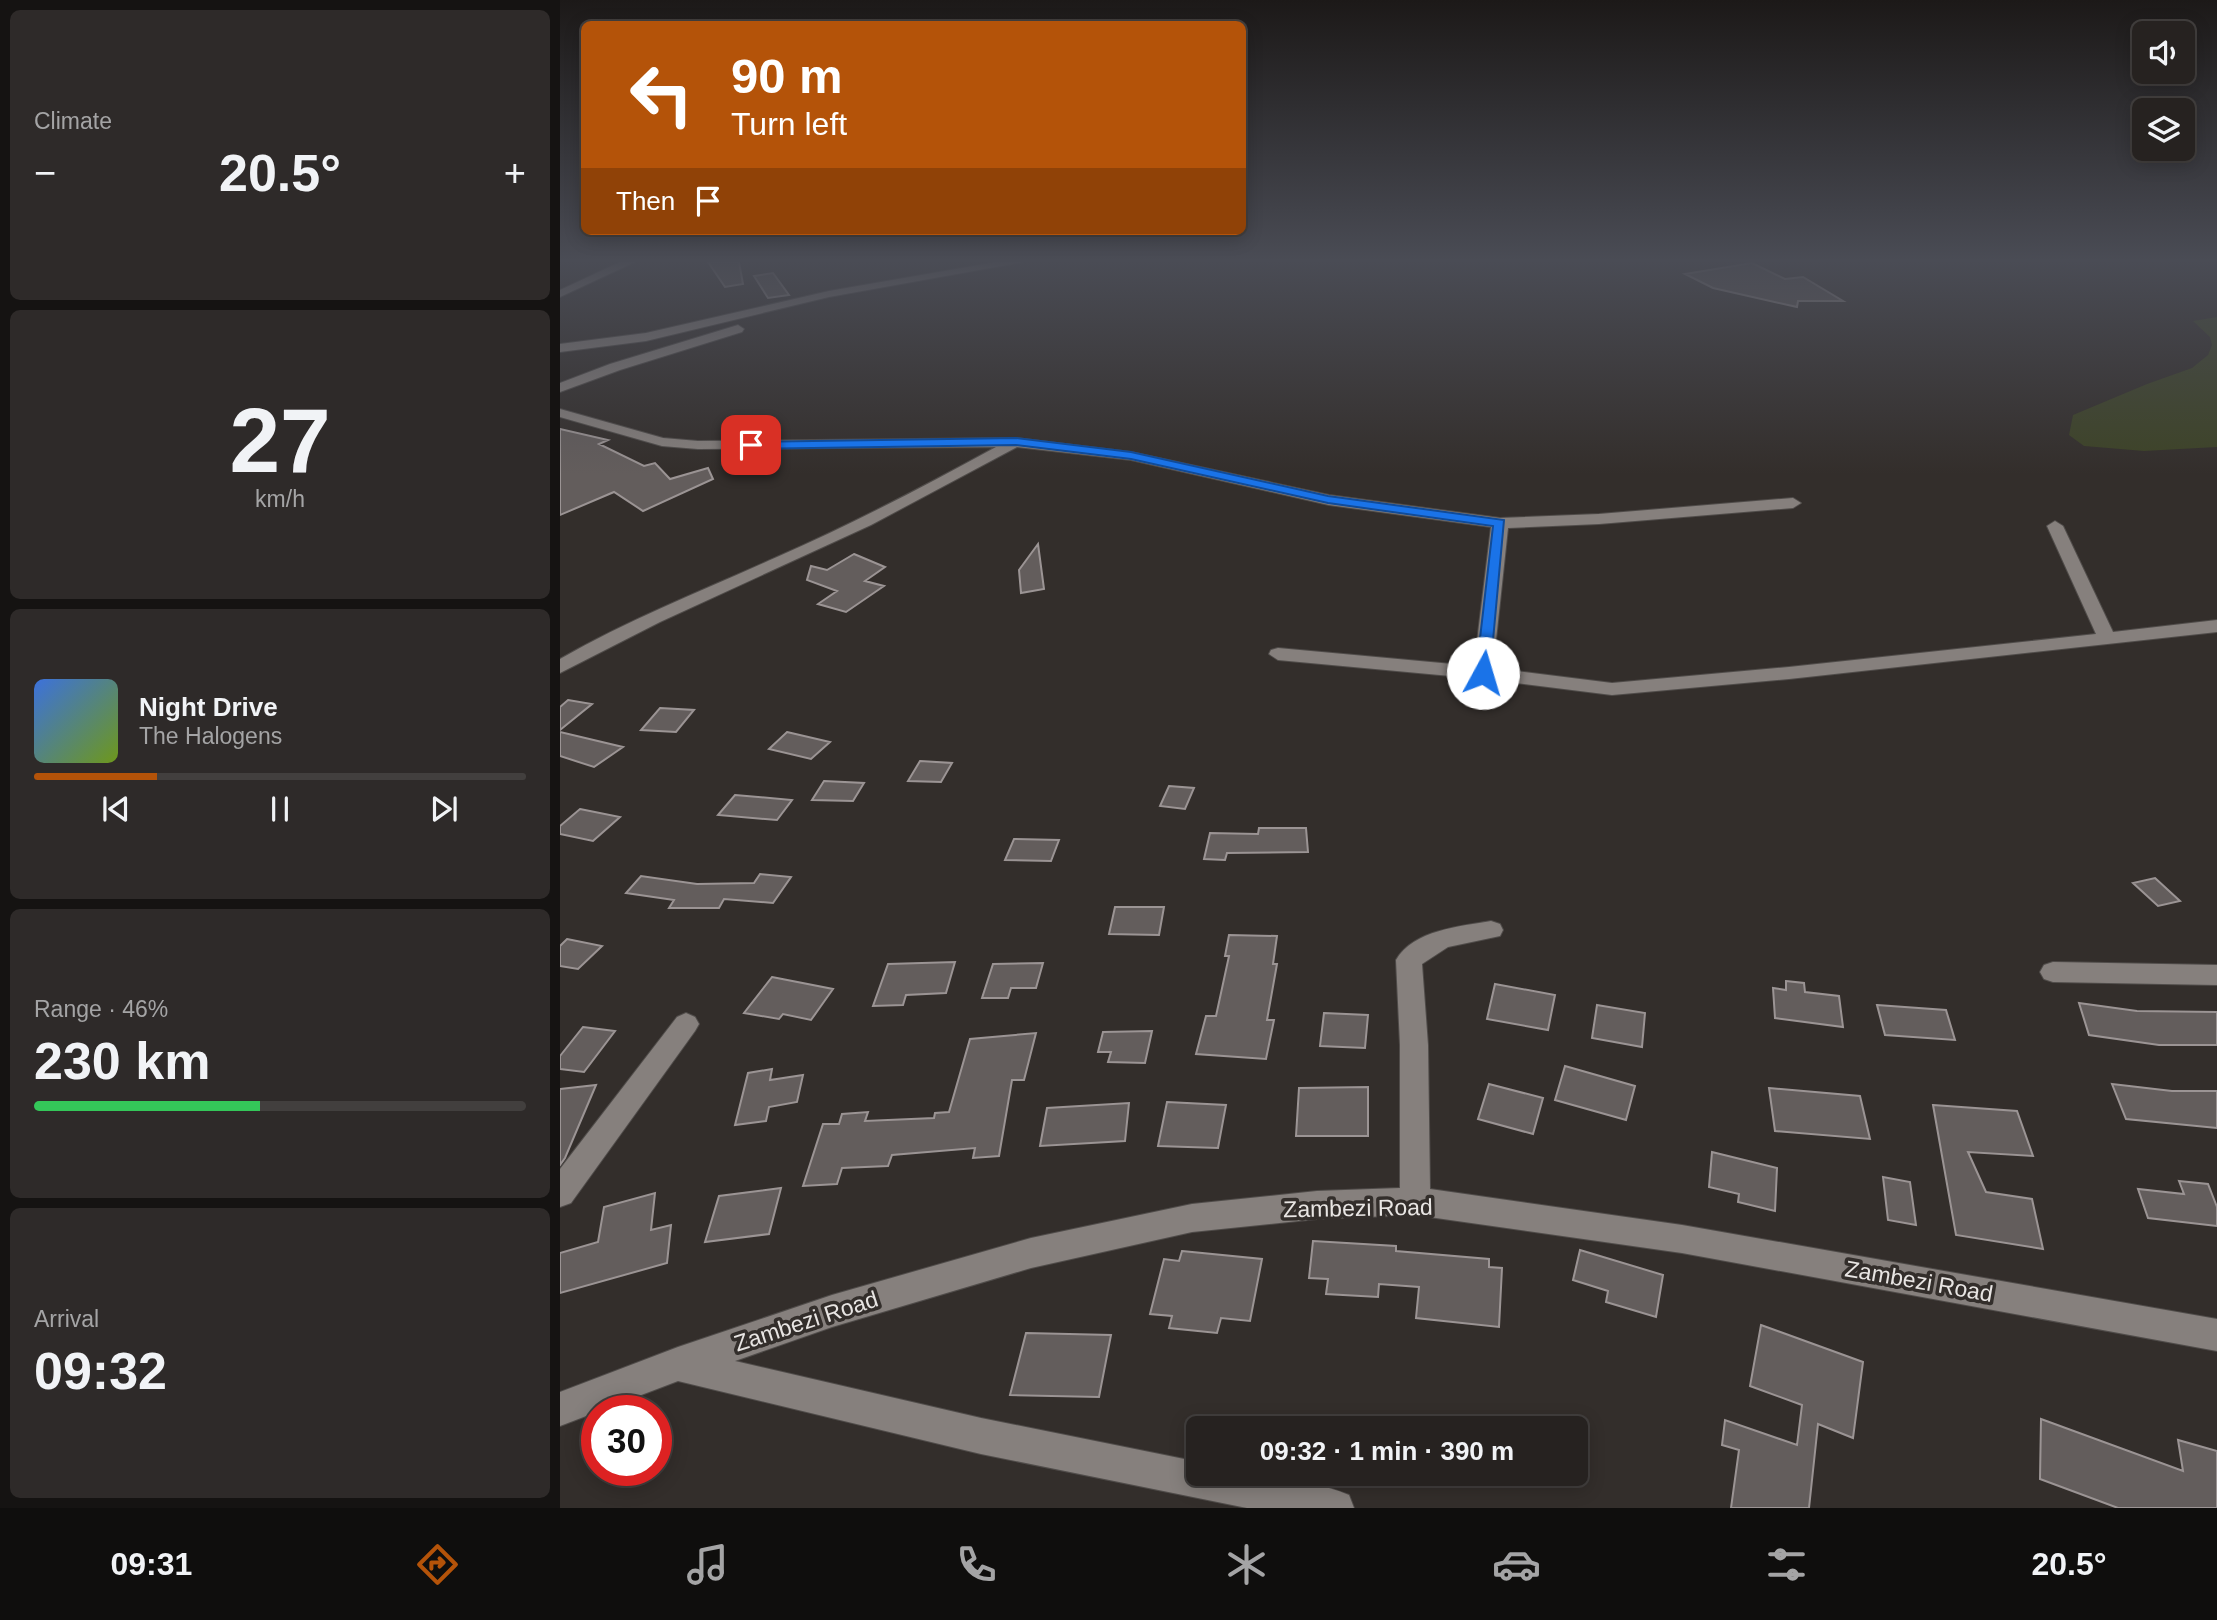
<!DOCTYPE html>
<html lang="en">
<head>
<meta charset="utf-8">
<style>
	:root { --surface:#262220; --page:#2e2a29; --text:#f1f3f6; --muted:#a4a4a5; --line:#423f3e; --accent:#b45309 }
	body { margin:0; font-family:Helvetica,sans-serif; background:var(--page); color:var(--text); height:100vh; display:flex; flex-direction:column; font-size:26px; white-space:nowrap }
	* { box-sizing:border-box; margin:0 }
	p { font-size:23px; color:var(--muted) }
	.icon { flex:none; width:38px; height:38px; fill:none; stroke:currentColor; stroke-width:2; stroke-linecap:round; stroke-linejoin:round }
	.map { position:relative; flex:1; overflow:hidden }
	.side { display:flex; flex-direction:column; gap:10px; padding:10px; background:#151312; width:560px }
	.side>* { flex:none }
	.guide { position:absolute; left:21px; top:21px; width:665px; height:214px; border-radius:10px; box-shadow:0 4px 18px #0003,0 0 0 2px var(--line); background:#b45309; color:#fff; overflow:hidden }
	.tools { position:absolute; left:1572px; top:21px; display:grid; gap:14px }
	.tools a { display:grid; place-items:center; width:63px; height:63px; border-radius:10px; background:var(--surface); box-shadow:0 4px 18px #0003,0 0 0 2px var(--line); font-size:35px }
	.speed { position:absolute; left:21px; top:1395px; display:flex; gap:14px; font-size:35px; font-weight:700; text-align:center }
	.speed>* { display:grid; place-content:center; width:91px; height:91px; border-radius:50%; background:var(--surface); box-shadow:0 4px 18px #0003,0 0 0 2px var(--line); line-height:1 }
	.speed .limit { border:10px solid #d22; background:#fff; color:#111 }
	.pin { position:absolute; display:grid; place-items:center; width:60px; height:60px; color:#fff; margin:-30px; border-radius:14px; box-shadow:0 4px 10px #0006 }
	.me { position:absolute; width:77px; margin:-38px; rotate:6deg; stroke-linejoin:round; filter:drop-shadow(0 0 5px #0008) }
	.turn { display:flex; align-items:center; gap:24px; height:147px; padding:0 35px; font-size:32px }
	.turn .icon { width:91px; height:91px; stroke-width:2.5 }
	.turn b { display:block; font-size:49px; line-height:60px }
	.then { display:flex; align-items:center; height:66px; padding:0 35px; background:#0003; gap:14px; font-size:26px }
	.big { font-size:52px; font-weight:800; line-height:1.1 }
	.side .tile { flex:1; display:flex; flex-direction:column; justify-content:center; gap:10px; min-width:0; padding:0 24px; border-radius:10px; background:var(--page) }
	.side .dial { align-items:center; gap:0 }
	.dial b { font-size:91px; line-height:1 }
	.song { display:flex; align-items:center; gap:21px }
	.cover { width:84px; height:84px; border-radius:10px; background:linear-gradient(135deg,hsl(220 70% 55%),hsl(80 70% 35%)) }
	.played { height:7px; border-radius:4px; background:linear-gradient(90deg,var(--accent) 25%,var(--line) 25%) }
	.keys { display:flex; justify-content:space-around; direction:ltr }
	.heat { display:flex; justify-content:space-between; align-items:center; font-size:38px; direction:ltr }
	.charge { height:10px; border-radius:5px; background:linear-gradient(90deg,#34c759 46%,var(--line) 0) }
	.trip { position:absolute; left:626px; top:1416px; width:402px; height:70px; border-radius:10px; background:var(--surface); box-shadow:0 4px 18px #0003,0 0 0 2px var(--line); font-weight:800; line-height:70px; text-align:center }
	.menu { display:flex; height:112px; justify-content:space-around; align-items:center; background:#0f0e0d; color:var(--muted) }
	.menu .icon { width:49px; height:49px }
	.menu .active { color:var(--accent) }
	.menu b { font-size:32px; color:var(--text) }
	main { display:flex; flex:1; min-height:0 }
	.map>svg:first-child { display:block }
	.green { fill:#3d4326 }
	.building { fill:#635d5c; stroke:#9b9494; stroke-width:2 }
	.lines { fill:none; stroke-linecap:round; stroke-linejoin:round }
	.minor-casing { stroke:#504c4a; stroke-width:2 }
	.minor { fill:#86807d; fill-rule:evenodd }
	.route { fill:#1a73e8; stroke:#114b97; stroke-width:2 }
	.labels { text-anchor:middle; stroke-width:7; stroke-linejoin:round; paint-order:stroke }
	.near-street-label { font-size:23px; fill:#e8e5e3; stroke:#332e2b }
</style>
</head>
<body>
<main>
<section class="side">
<div class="tile"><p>Climate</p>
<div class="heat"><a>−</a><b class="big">20.5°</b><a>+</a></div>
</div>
<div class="tile dial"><b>27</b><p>km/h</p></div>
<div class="tile">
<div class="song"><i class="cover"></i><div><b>Night Drive</b><p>The Halogens</p></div></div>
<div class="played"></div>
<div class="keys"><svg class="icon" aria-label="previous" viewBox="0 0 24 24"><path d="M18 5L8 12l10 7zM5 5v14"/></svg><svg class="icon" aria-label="pause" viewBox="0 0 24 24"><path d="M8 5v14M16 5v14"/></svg><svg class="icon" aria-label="next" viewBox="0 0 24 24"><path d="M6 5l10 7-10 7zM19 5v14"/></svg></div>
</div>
<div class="tile"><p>Range · 46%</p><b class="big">230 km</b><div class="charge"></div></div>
<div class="tile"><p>Arrival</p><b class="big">09:32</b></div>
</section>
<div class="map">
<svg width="1657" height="1508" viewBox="0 0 1657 1508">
	<rect width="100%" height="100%" fill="#332e2b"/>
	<path class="green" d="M1657,317v130l-73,4 -60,-5 -15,-11 4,-20 74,-31 45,-16 16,-13 4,-10 -2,-8 -17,-16z"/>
	<path class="building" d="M148,262h31l4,22 -18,3z
		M1192,263l33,16 18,-2 40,24h-45l-1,6 -84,-19 -28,-14z
		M213,273l16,22 -21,3 -14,-22z
		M0,429l48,11 -9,4 45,22 11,-3 15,16 38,-11 5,11 -70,32 -29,-19 -54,23z
		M478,544l6,45 -23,4 -2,-23z
		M294,554l31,13 -20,14 19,5 -38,26 -28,-8 19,-13 -30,-11 4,-14 16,4z
		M8,700l24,4 -32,26v-23z
		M100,708l34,2 -18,22 -35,-2z
		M0,732l63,15 -29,20 -34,-11z
		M227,732l43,10 -19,17 -42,-10z
		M360,761l32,2 -11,19 -33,-1z
		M264,781l40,2 -11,18 -41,-1z
		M609,786l25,2 -9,21 -25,-3z
		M175,795l57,5 -15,20 -59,-5z
		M20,809l40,8 -27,24 -33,-7v-8z
		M699,828h47l2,24 -81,1 -2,7 -21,-1 6,-26 48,1z
		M454,839l45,1 -8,21 -46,-1z
		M200,874l31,3 -18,26 -49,-4 -5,9h-50l5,-8 -48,-7 15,-17 56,8 57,-1z
		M1595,878l25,23 -22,5 -25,-23z
		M555,907h49l-5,28 -50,-1z
		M669,935l48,1 -4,28h4l-10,56h7l-8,39 -70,-5 10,-38h10l13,-60h-4z
		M7,939l35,7 -24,23 -18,-3v-20z
		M395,962l-9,31 -40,2 -3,10 -30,1 15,-42z
		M483,963l-7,25h-25l-3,10h-26l11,-34z
		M212,977l61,12 -22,31 -28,-6 -4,5 -35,-6z
		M1226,981l18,2 1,9 34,4 4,31 -68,-9 -2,-30 13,2z
		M935,984l60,11 -7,35 -61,-11z
		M1519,1003l58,8 80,1v33h-58l-70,-10z
		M1037,1005l48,8 -3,34 -50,-9z
		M1317,1005l69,5 9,30 -70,-5z
		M764,1013l44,2 -3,33 -45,-2z
		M23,1027l32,4 -31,41 -24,-3v-13z
		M592,1031l-7,32 -37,-1 3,-10h-13l5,-20z
		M476,1033l-12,47h-12l-13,76 -26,2 2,-10 -83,7 -4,11 -46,2 -5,16 -34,2 20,-62h16l3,-10 26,-2 -3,9 69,-3 1,-5 14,-1 21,-73z
		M1005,1066l70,20 -9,34 -71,-20z
		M212,1069l-2,11 33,-5 -6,27 -28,5 -3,14 -31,4 13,-52z
		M929,1084l54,14 -10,36 -55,-15z
		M1552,1084l60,7h45v37l-91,-9z
		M36,1085l-31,73 -5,7v-76z
		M808,1087v49h-72l3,-48z
		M1209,1088l91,8 10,43 -95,-8z
		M607,1102l59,3 -8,43 -60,-2z
		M569,1103l-4,38 -85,5 7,-38z
		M1373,1105l84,6 16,45 -65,-4 18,40 46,7 11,50 -87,-14z
		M1152,1152l65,16 -2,43 -37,-9 1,-8 -30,-7z
		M1323,1177l27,5 6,43 -28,-5z
		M1619,1181l29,3 9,23v19l-69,-8 -10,-29 46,5z
		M221,1188l-12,46 -64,8 14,-46z
		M95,1193l-4,37 20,-5 -4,38 -107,30v-40l38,-11 6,-35z
		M753,1241l83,5v5l93,8v8l13,1 -3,59 -83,-9 3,-31 -40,-3 -1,13 -52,-3 2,-15 -19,-1z
		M1020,1250l83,25 -7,42 -50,-15 2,-11 -35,-11z
		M622,1251l80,8 -12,62 -29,-3 -4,15 -48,-5 3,-12 -22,-2 14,-55 15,2z
		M1201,1325l102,37 -10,76 -35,-14 -9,84h-78l8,-58 -17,-5 3,-25 72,25 5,-40 -52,-19z
		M466,1333l85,2 -12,62 -89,-2z
		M1481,1419l142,52 -5,-31 39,11v57h-99l-78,-29z"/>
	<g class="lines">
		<defs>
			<path id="minor" d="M60,262h15l-75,35v-7z
				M436,262h27l-194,35 -183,44 -86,11v-8l86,-11 183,-42z
				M178,325l6,4 -2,3 -122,38 -60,22v-9l50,-19z
				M0,409l103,29 35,3 318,-3 115,14 198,43 171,23 99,-4 194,-16 8,5 -8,5 -194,16 -91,4 -15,140 119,15 177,-16 307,-33 -49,-108 8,-5 8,5 50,106 104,-12v12l-428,47 -177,16 -129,-16 -205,-19 -9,-6 2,-4 7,-2 196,18 17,-139 -162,-22 -198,-45 -114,-13 -146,78 -211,97 -100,51v-14c70,-40 144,-69 217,-102 75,-33 148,-71 219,-110l-298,2 -36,-3 -102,-29z
				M931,921l9,3 3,6 -3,6 -52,11 -26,17 6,81 2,144 252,36 535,94v32l-535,-98 -267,-38 -98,4 -125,13 -161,36 -199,59 -97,34 246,57 218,44v12c50,0 103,2 150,21l5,13h-107l-266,-54 -303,-73 -118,45v-34l118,-45 154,-52 199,-57 161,-34 125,-13 83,-3v-143l-4,-85c17,-30 65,-34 95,-39z
				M1493,962l164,3v20l-164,-3 -9,-3 -4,-7 4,-7z
				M126,1013l9,4 4,7 -4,7 -124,172 -11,4v-38l117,-152z"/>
		</defs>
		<use href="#minor" class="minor-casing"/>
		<use href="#minor" class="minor"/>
	</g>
	<linearGradient id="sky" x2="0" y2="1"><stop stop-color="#1c1918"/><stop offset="0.55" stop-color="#4a4c55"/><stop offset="1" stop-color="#4a4c55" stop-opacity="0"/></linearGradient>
	<rect width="1657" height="474" fill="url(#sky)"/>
	<path class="route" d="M456,438l115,14 197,44 176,24 -14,153 -7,5 -7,-5 17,-147 -165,-23 -197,-44 -115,-14 -265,4 -6,-4 6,-3z"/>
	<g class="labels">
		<g class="near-street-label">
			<text transform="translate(798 1208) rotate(-1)" y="8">Zambezi Road</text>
			<text transform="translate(1359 1281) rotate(10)" y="8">Zambezi Road</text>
			<text transform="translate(246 1321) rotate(-18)" y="8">Zambezi Road</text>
		</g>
	</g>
</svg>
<div class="tools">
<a><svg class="icon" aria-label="sound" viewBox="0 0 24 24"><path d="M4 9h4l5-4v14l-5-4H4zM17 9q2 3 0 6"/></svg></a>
<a><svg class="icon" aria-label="layers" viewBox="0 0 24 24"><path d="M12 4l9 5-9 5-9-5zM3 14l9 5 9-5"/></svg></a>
</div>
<div class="speed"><div class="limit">30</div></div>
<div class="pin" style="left:191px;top:445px;background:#d93025"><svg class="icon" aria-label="arrive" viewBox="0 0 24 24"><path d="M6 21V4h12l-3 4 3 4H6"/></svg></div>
<svg class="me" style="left:923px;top:673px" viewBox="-20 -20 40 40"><circle r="19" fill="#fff"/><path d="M0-13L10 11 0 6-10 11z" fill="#1a73e8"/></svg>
<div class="trip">09:32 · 1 min · 390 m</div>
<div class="guide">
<div class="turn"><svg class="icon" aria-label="left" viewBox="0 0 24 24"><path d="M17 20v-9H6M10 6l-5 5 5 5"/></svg><div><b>90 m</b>Turn left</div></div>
<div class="then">Then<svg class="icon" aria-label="arrive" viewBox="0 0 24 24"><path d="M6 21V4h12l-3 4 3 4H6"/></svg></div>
</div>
</div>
</main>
<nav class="menu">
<b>09:31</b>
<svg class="icon active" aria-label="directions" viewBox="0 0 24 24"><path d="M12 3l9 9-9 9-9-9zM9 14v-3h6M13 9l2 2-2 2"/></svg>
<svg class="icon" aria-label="music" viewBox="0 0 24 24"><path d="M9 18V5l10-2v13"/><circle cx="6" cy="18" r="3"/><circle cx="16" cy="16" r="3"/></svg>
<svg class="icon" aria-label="phone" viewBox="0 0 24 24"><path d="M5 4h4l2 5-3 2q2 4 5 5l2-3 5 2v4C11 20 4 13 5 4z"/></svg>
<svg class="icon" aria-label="climate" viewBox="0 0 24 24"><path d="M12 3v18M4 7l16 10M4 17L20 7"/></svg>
<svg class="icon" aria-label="car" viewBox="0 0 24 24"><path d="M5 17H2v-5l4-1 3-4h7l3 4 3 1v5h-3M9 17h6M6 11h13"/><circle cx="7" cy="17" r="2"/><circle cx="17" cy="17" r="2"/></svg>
<svg class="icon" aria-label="filters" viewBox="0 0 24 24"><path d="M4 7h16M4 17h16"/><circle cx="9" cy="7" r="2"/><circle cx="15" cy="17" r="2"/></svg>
<b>20.5°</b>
</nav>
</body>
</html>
